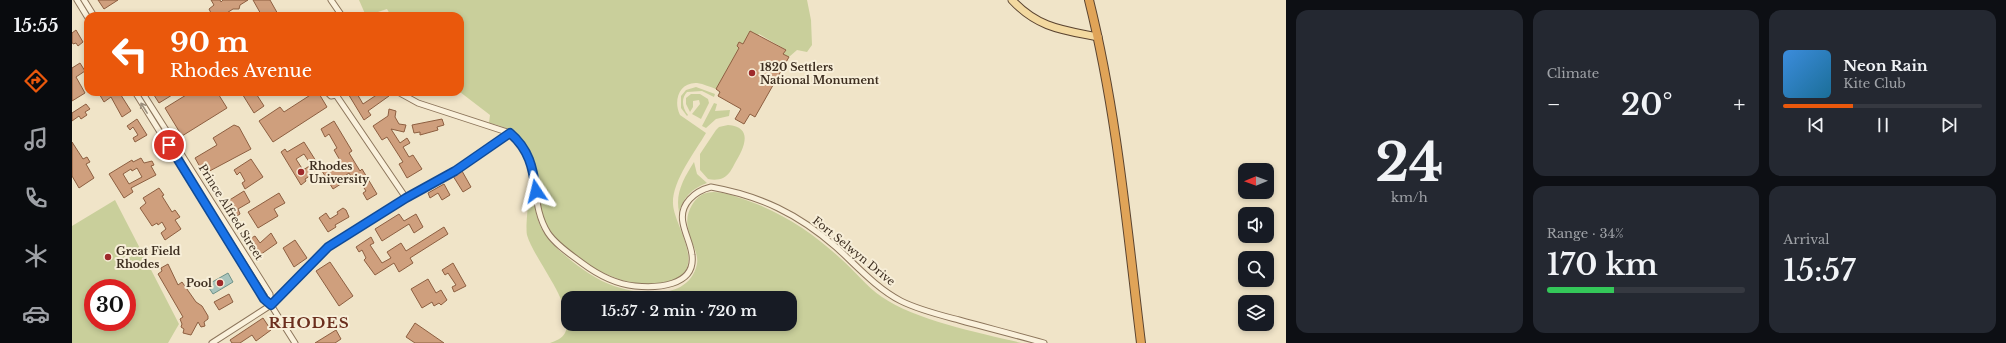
<!DOCTYPE html>
<html lang="en">
<head>
<meta charset="utf-8">
<style>
	:root { --surface:#171b24; --page:#242831; --text:#f1f3f6; --muted:#9ea1a6; --line:#363941; --accent:#ea580c }
	body { margin:0; font-family:"Libre Baskerville",serif; background:var(--page); color:var(--text); height:100vh; display:flex; flex-direction:column; font-size:15px; white-space:nowrap }
	* { box-sizing:border-box; margin:0 }
	p { font-size:13px; color:var(--muted) }
	.icon { flex:none; width:22px; height:22px; fill:none; stroke:currentColor; stroke-width:2; stroke-linecap:round; stroke-linejoin:round }
	.map { position:relative; flex:1; overflow:hidden }
	.panel { display:flex; flex-direction:column; gap:10px; padding:10px; background:#0d0f14; width:720px }
	.panel>* { flex:none }
	.guide { position:absolute; left:12px; top:12px; width:380px; height:84px; border-radius:12px; box-shadow:0 2px 6px #0003; background:#ea580c; color:#fff; overflow:hidden }
	.needle { width:26px; rotate:269deg }
	.controls { position:absolute; left:1166px; top:163px; display:grid; gap:8px }
	.controls a { display:grid; place-items:center; width:36px; height:36px; border-radius:8px; background:var(--surface); box-shadow:0 2px 6px #0003; font-size:20px }
	.speed { position:absolute; left:12px; top:279px; display:flex; gap:8px; font-size:20px; font-weight:700; text-align:center }
	.speed>* { display:grid; place-content:center; width:52px; height:52px; border-radius:50%; background:var(--surface); box-shadow:0 2px 6px #0003; line-height:1 }
	.speed .limit { border:6px solid #d22; background:#fff; color:#111 }
	.pin { position:absolute; display:grid; place-items:center; width:34px; height:34px; color:#fff; margin:-17px; border:2px solid #fff; border-radius:50%; box-shadow:0 1px 4px #0007 }
	.me { position:absolute; width:44px; margin:-22px; rotate:350deg; stroke-linejoin:round; filter:drop-shadow(0 0 3px #0008) }
	.turn { display:flex; align-items:center; gap:14px; height:84px; padding:0 20px; font-size:18px }
	.turn .icon { width:52px; height:52px; stroke-width:2.5 }
	.turn b { display:block; font-size:28px; line-height:34px }
	.big { font-size:30px; font-weight:600; line-height:1.1 }
	.panel .card { flex:1; display:flex; flex-direction:column; justify-content:center; gap:6px; min-width:0; padding:0 14px; border-radius:12px; background:var(--page) }
	.panel .dial { align-items:center; gap:0 }
	.dial b { font-size:52px; line-height:1 }
	.song { display:flex; align-items:center; gap:12px }
	.cover { width:48px; height:48px; border-radius:6px; background:linear-gradient(135deg,hsl(210 70% 55%),hsl(200 70% 35%)) }
	.played { height:4px; border-radius:2px; background:linear-gradient(90deg,var(--accent) 35%,var(--line) 35%) }
	.keys { display:flex; justify-content:space-around; direction:ltr }
	.heat { display:flex; justify-content:space-between; align-items:center; font-size:22px; direction:ltr }
	.charge { height:6px; border-radius:3px; background:linear-gradient(90deg,#34c759 34%,var(--line) 0) }
	.panel .tiles { flex:1; display:grid; gap:10px; grid-template-columns:repeat(3,1fr) }
	.card:first-child { grid-row:span 2 }
	.trip { position:absolute; left:489px; top:291px; width:236px; height:40px; border-radius:12px; background:var(--surface); box-shadow:0 2px 6px #0003; font-weight:600; line-height:40px; text-align:center }
	main { display:flex; flex:1; min-height:0 }
	.tabs { display:flex; flex-direction:column; width:72px; justify-content:space-around; align-items:center; background:#090b0e; color:var(--muted) }
	.tabs .icon { width:28px; height:28px }
	.tabs .selected { color:var(--accent) }
	.tabs b { font-size:18px; color:var(--text) }
	.map>svg:first-child { display:block }
	.green { fill:#c9cf9b; fill-rule:evenodd }
	.water { fill:#a9c4bc; stroke:#6f938a }
	.building { fill:#cf9f7d; stroke:#8d5f41; fill-rule:evenodd }
	.lines { fill:none; stroke-linecap:round; stroke-linejoin:round }
	.minor-casing { stroke:#8d765c; stroke-width:7 }
	.major-casing { stroke:#5b4430; stroke-width:9 }
	.highway-casing { stroke:#5b4430; stroke-width:10 }
	.minor { stroke:#faf1dc; stroke-width:5 }
	.major { stroke:#f3d9a0; stroke-width:7 }
	.highway { stroke:#e0a458; stroke-width:8 }
	.oneway { stroke:#9c907e }
	.route-casing { stroke:#114b97; stroke-width:10 }
	.route { stroke:#1a73e8; stroke-width:7 }
	.poi-dot { fill:#9e2a2b; stroke:#f7eed8; stroke-width:1.5 }
	.labels { text-anchor:middle; stroke-width:4; stroke-linejoin:round; paint-order:stroke }
	.poi-label { font-size:11px; font-weight:bold; fill:#3d2e20; stroke:#f7eed8; text-anchor:start }
	.street-label { font-size:11px; fill:#3d2e20; stroke:#f7eed8 }
	.district-label { font-size:15px; font-weight:bold; letter-spacing:1px; fill:#6b2e1e; stroke:#f7eed8 }
</style>
</head>
<body>
<main>
<nav class="tabs">
<b>15:55</b>
<svg class="icon selected" aria-label="directions" viewBox="0 0 24 24"><path d="M12 3l9 9-9 9-9-9zM9 14v-3h6M13 9l2 2-2 2"/></svg>
<svg class="icon" aria-label="music" viewBox="0 0 24 24"><path d="M9 18V5l10-2v13"/><circle cx="6" cy="18" r="3"/><circle cx="16" cy="16" r="3"/></svg>
<svg class="icon" aria-label="phone" viewBox="0 0 24 24"><path d="M5 4h4l2 5-3 2q2 4 5 5l2-3 5 2v4C11 20 4 13 5 4z"/></svg>
<svg class="icon" aria-label="climate" viewBox="0 0 24 24"><path d="M12 3v18M4 7l16 10M4 17L20 7"/></svg>
<svg class="icon" aria-label="car" viewBox="0 0 24 24"><path d="M5 17H2v-5l4-1 3-4h7l3 4 3 1v5h-3M9 17h6M6 11h13"/><circle cx="7" cy="17" r="2"/><circle cx="17" cy="17" r="2"/></svg>
</nav>
<div class="map">
<svg width="1214" height="343" viewBox="0 0 1214 343">
	<rect width="100%" height="100%" fill="#f0e4c8"/>
	<path class="green" d="M287,0h448l4,20 1,25 -5,7 -10,-2 -8,7 -6,-3 3,-4 -27,-16 -3,4 -2,-5 -4,-2 -7,13 -4,-1 -2,3 2,2 -23,41c-6,-2 -12,-5 -19,-6 -18,-1 -24,18 -17,32l26,18c-11,19 -34,48 -33,71 1,19 25,51 11,69 -11,13 -33,12 -49,10 -34,-5 -85,-37 -94,-72 -5,-24 -2,-49 -18,-70 -9,-11 -20,-15 -34,-18l1,-8 -30,-23v-76h-69l-4,-7 -21,7z
		M624,87l19,7 -1,3 -12,-6 -15,1c-6,6 -5,16 1,23l-1,1 -6,-8v-12l5,-6z
		M619,94h9l8,5 1,4 -8,16 -9,-5 8,-10 -1,-4 -6,1v6l-3,5 -4,-8v-6z
		M642,103l3,1 -2,7 15,-1 -1,6 -13,3 -10,9 -4,-2z
		M656,125c27,2 15,25 7,38 -3,6 -6,12 -12,15 -4,2 -10,2 -15,1l-8,-9v-16l16,-24 3,-3z
		M622,162l3,12 10,9c-16,6 -23,14 -28,29 -4,-19 5,-34 15,-50z
		M459,176c5,40 3,54 36,81 14,12 30,23 47,29 26,9 75,15 83,-22 2,-12 -8,-24 -9,-36 -2,-9 0,-16 4,-23 10,-18 28,-14 45,-8 39,12 73,33 103,61 14,12 27,29 42,39 33,23 101,37 140,46h-472c5,-2 12,-4 15,-10 12,-26 -31,-73 -38,-98 -2,-9 3,-47 4,-59zM496,298h222v26h-222z
		M43,200l64,124 -11,19h-96v-117zM21,288h34v34h-34z"/>
	<path class="water" d="M156,273l5,9 -20,12 -6,-9z"/>
	<path class="building" d="M26,0h20l-14,9z
		M139,0h9l1,2 2,-2h25l-8,5 -1,4h-6l-11,7h-16l5,-3 -2,-4 5,-4z
		M181,0h17l9,16h-17z
		M4,30l7,12 -5,4 -2,-3 -3,1 -1,-2v-9z
		M678,31l36,19 -3,4 6,3 -34,60 -5,-3 -6,10 -9,-5 6,-10 -23,-13 2,-4 -4,-3 23,-41 -2,-2 2,-4 4,2z
		M8,63l5,8 -9,6 9,16 -13,8v-33z
		M26,92h21l12,19 -9,6 -11,-20 -7,5z
		M80,92h25l-18,11z
		M119,92h26l10,16 -45,28 -17,-28z
		M169,92h14l9,14 -10,7z
		M243,92h3l9,15 -54,35 -14,-21 21,-14 4,5z
		M275,92h9l7,12 18,-12h5l3,4 -21,15 3,4 -7,5z
		M14,104l4,5 -5,3 2,3 -6,4 -2,-3 -7,5v-8z
		M317,109l7,2 -1,6 4,7 7,1 -2,7 -13,-3 9,14 7,-5 3,5 -7,4 6,10 4,-2 9,14 -15,9 -8,-14 4,-2 -16,-25 -5,3 -9,-14 15,-10z
		M65,119l10,16 -12,7 -2,-4 5,-3 -5,-8 -3,3 -3,-4z
		M370,119l2,6 -7,2 1,3 -18,5v-3l-6,1 -2,-8z
		M262,121l18,30 -3,2 11,18 2,-2 15,25 -10,6 -4,-7 3,-2 -6,-9 -4,2 -7,-11 -7,5 2,4 -11,7 -11,-18 9,-6 2,2 8,-5 -7,-12 3,-2 -8,-14 -4,3 -4,-8z
		M162,125l5,2 12,22 -47,25 -9,-16 22,-13 -4,-7z
		M0,142l11,17 4,-2 3,5 -4,2 8,14 -15,10 -7,-12z
		M232,142l17,27 -16,10 1,2 -5,4 -20,-33 4,-3 2,3zM232,154l7,11 -8,5 -7,-11z
		M69,158l3,5 8,-2 2,4 -3,1 5,9 -25,13 2,4 -9,6 -15,-24 23,-14 1,2zM65,168l5,9 -13,7 -6,-10 8,-5 1,2z
		M179,159l12,18 -18,12 -3,-6 3,-2 -5,-9 -3,3 -3,-5z
		M390,171l9,16 -8,5 -10,-16z
		M372,184l6,11 -8,5 -4,-7 -8,5 -2,-5z
		M87,188l5,7 -2,1 10,16 3,-2 5,7 -5,3 6,9 -16,11 -4,-7 5,-4 -4,-7 -4,3 -1,-2 -5,3 -12,-18 6,-5 -3,-5z
		M172,191l6,11 -12,7 2,5 -8,5 -9,-15z
		M207,193l6,10 -11,6 4,7 -20,12 -10,-16z
		M271,208l3,2 3,7 -14,8 1,2 -8,5 -9,-14 7,-5 4,6 8,-5 -1,-2z
		M327,214l5,7 12,-7 7,13 -9,6 -5,-9 -27,17 -7,-12z
		M372,227l4,7 -38,24 3,5 -14,9 -5,-9 -19,12 -11,-15 2,-2 -4,-8 -3,2 -3,-5 15,-10 3,6 -4,2 12,18 9,-5 -4,-6 14,-9 5,8z
		M199,233l6,10 -20,14 -11,-16 9,-5 5,7z
		M223,240l12,18 -13,9 -11,-19z
		M258,262l23,34 -14,10 -23,-35z
		M381,263l13,23 -12,6 -2,-5 4,-2 -8,-12 -3,2 -3,-5z
		M96,264l10,21 4,-3 14,20 6,4 6,10v3l-4,3 1,4 -4,1 -3,-5 -7,13 -8,-2 1,-4 -3,-2 1,-3 -2,-5 3,-2 -25,-43 4,-3 -1,-3z
		M356,279l8,14 5,-3 6,10 -6,5 -2,-2 -5,3 -2,-4 -10,6 -11,-19z
		M157,294l4,8 -14,8 -5,-8z
		M191,318l8,12 -15,11 -4,-6 -12,8h-8l-2,-3z
		M343,323l29,20h-29l-9,-6z
		M264,330l5,9 -6,4h-20z"/>
	<g class="lines">
		<defs>
			<path id="minor" d="M5,0l11,18
				M12,0l10,16
				M259,0l11,16
				M63,92l129,207 7,6 24,38
				M70,92l128,202 1,11
				M255,92l4,4 5,-1
				M326,92l20,11 92,30c35,30 17,67 38,100 8,12 22,21 34,30 16,12 33,21 53,23 20,2 61,1 57,-31 -1,-10 -7,-21 -9,-32 -4,-19 12,-32 28,-36 50,9 87,27 125,60 21,19 40,41 65,54 18,9 39,14 58,19 29,8 57,15 85,23
				M264,95l70,103
				M140,343l59,-38 57,-58 78,-49 49,-27 55,-38"/>
			<path id="major" d="M940,0c26,28 51,30 86,37"/>
			<path id="highway" d="M1017,0c28,112 38,228 52,343"/>
		</defs>
		<use href="#minor" class="minor-casing"/>
		<use href="#major" class="major-casing"/>
		<use href="#highway" class="highway-casing"/>
		<use href="#minor" class="minor"/>
		<use href="#major" class="major"/>
		<use href="#highway" class="highway"/>
	</g>
	<defs><path id="oneway-shaft" d="M-6 0H5M1.5-3L5.5 0L1.5 3" fill="none" stroke-width="1.6" stroke-linecap="round" stroke-linejoin="round"/></defs>
	<use class="oneway" href="#oneway-shaft" transform="translate(72 108) rotate(-122)"/>
	<g class="lines">
		<defs>
			<path id="route" d="M97,145l95,154 7,6 57,-58 78,-49 49,-27 55,-38c19,16 23,35 26,58"/>
		</defs>
		<use href="#route" class="route-casing"/>
		<use href="#route" class="route"/>
	</g>
	<g class="poi-dot">
		<circle cx="680" cy="73" r="4"/>
		<circle cx="229" cy="172" r="4"/>
		<circle cx="36" cy="257" r="4"/>
		<circle cx="148" cy="283" r="4"/>
	</g>
	<g class="labels">
		<g class="poi-label">
			<text x="688" y="71">1820 Settlers<tspan x="688" dy="13">National Monument</tspan></text>
			<text x="237" y="170">Rhodes<tspan x="237" dy="13">University</tspan></text>
			<text x="44" y="255">Great Field<tspan x="44" dy="13">Rhodes</tspan></text>
			<text x="140" y="287" text-anchor="end">Pool</text>
		</g>
		<g class="street-label">
			<text transform="translate(159 212) rotate(58)" y="4">Prince Alfred Street</text>
			<text transform="translate(782 251) rotate(39)" y="4">Fort Selwyn Drive</text>
		</g>
		<g class="district-label">
			<text x="237" y="328">RHODES</text>
		</g>
	</g>
</svg>
<div class="controls">
<a><svg class="needle" viewBox="-14 -14 28 28"><path d="M0-13l5 13h-10z" fill="#e53935"/><path d="M0 13l5-13h-10z" fill="#9ea1a6"/></svg></a>
<a><svg class="icon" aria-label="sound" viewBox="0 0 24 24"><path d="M4 9h4l5-4v14l-5-4H4zM17 9q2 3 0 6"/></svg></a>
<a><svg class="icon" aria-label="search" viewBox="0 0 24 24"><circle cx="10" cy="10" r="6"/><path d="M15 15l6 6"/></svg></a>
<a><svg class="icon" aria-label="layers" viewBox="0 0 24 24"><path d="M12 4l9 5-9 5-9-5zM3 14l9 5 9-5"/></svg></a>
</div>
<div class="speed"><div class="limit">30</div></div>
<div class="pin" style="left:97px;top:145px;background:#d93025"><svg class="icon" aria-label="arrive" viewBox="0 0 24 24"><path d="M6 21V4h12l-3 4 3 4H6"/></svg></div>
<svg class="me" style="left:464px;top:191px" viewBox="-20 -20 40 40"><path d="M0-17L14 15 0 8-14 15z" fill="#1a73e8" stroke="#fff" stroke-width="4"/></svg>
<div class="trip">15:57 · 2 min · 720 m</div>
<div class="guide">
<div class="turn"><svg class="icon" aria-label="left" viewBox="0 0 24 24"><path d="M17 20v-9H6M10 6l-5 5 5 5"/></svg><div><b>90 m</b>Rhodes Avenue</div></div>
</div>
</div>
<section class="panel">
<div class="tiles">
<div class="card dial"><b>24</b><p>km/h</p></div>
<div class="card"><p>Climate</p>
<div class="heat"><a>−</a><b class="big">20°</b><a>+</a></div>
</div>
<div class="card">
<div class="song"><i class="cover"></i><div><b>Neon Rain</b><p>Kite Club</p></div></div>
<div class="played"></div>
<div class="keys"><svg class="icon" aria-label="previous" viewBox="0 0 24 24"><path d="M18 5L8 12l10 7zM5 5v14"/></svg><svg class="icon" aria-label="pause" viewBox="0 0 24 24"><path d="M8 5v14M16 5v14"/></svg><svg class="icon" aria-label="next" viewBox="0 0 24 24"><path d="M6 5l10 7-10 7zM19 5v14"/></svg></div>
</div>
<div class="card"><p>Range · 34%</p><b class="big">170 km</b><div class="charge"></div></div>
<div class="card"><p>Arrival</p><b class="big">15:57</b></div>
</div>
</section>
</main>
</body>
</html>
